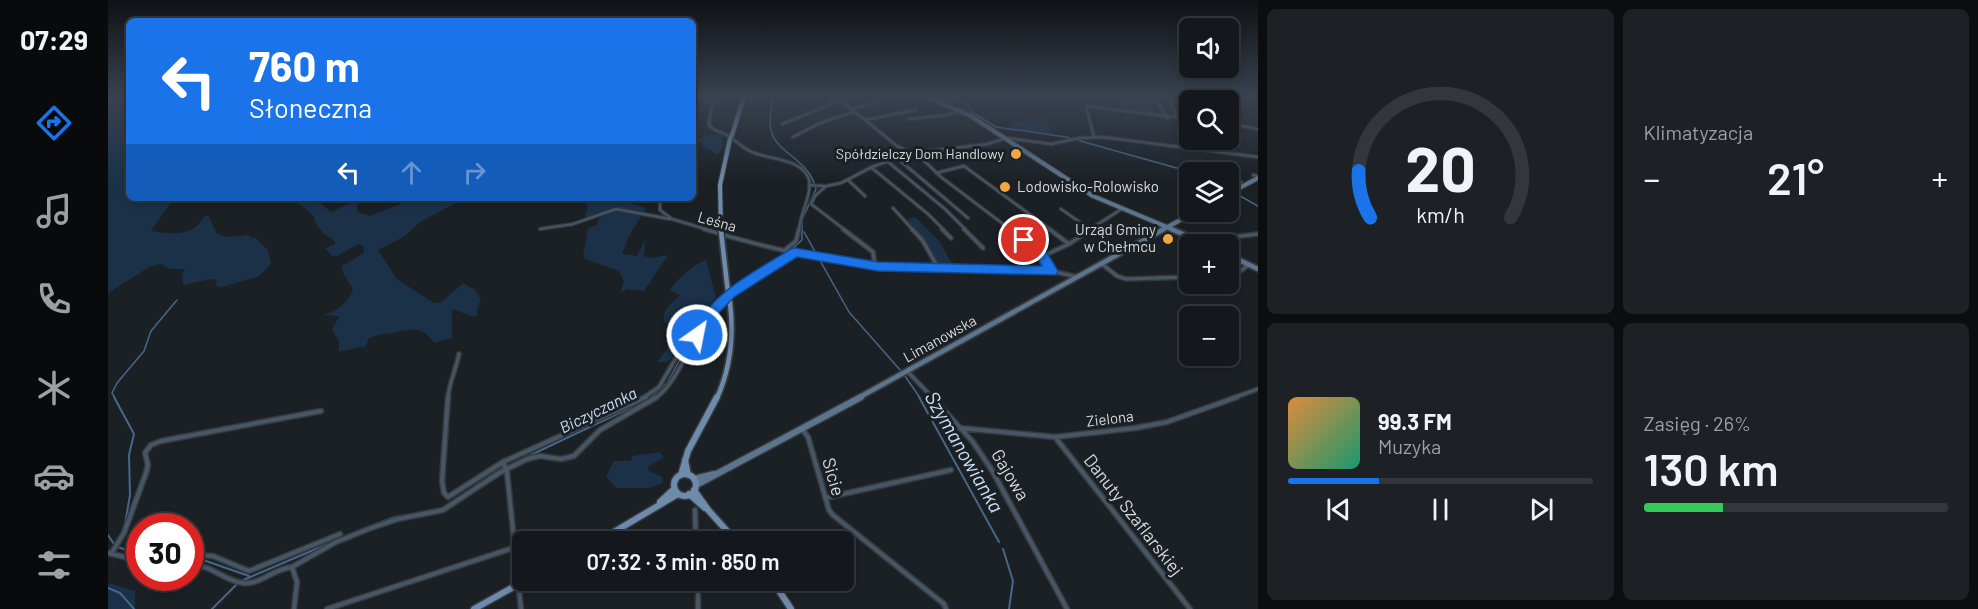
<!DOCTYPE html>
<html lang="pl">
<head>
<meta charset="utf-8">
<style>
	:root { --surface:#14181c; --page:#1d2125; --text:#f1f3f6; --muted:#9da0a3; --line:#33373b; --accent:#1a73e8 }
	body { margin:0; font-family:Barlow,sans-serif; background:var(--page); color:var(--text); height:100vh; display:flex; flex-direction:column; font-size:22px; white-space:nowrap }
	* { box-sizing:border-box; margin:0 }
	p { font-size:20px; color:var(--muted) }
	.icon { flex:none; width:33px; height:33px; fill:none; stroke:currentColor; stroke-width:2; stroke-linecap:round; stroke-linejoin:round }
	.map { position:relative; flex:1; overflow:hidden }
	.details { display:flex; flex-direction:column; gap:9px; padding:9px; background:#0b0d0f; width:720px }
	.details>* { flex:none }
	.banner { position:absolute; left:18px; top:18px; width:570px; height:183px; border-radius:9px; box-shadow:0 3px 9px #0003,0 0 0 2px var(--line); background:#1a73e8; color:#fff; overflow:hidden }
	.controls { position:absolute; left:1071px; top:18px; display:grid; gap:12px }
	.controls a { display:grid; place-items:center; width:60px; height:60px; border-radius:9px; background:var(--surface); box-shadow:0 3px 9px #0003,0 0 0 2px var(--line); font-size:30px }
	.speed { position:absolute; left:18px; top:513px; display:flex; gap:12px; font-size:30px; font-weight:700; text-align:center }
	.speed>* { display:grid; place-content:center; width:78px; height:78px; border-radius:50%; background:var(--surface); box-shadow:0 3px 9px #0003,0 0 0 2px var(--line); line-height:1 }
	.speed .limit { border:9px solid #d22; background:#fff; color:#111 }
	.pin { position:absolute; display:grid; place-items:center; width:51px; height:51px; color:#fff; margin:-26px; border:3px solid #fff; border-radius:50%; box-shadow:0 2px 6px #0007 }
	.me { position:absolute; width:66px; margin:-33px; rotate:33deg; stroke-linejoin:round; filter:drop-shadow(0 0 4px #0008) }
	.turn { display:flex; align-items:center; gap:21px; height:126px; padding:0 24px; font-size:27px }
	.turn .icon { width:78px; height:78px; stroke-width:2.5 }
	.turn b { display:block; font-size:42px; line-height:51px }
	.lanes { display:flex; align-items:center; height:57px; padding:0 24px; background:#0003; justify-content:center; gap:30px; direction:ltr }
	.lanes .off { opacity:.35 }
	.big { font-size:45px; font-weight:600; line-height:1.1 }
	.details .tile { flex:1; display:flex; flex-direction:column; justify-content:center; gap:9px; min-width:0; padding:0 21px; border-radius:9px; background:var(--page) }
	.details .dial { align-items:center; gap:0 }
	.dial svg { height:156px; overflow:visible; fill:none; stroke:var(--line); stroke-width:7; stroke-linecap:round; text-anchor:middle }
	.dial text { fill:var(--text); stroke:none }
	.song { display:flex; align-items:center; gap:18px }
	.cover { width:72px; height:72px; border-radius:9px; background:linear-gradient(135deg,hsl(30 70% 55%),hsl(160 70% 35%)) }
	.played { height:6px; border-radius:3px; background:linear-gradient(90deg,var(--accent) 30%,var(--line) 30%) }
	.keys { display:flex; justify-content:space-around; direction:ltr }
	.heat { display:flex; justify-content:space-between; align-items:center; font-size:33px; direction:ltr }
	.charge { height:9px; border-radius:4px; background:linear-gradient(90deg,#34c759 26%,var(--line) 0) }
	.details .tiles { flex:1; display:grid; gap:9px; grid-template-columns:repeat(2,1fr) }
	.trip { position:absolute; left:404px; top:531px; width:342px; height:60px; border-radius:9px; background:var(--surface); box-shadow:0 3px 9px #0003,0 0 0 2px var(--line); font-weight:600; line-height:60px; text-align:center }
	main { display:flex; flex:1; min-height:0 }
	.menu { display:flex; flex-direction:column; width:108px; justify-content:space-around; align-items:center; background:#080a0b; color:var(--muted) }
	.menu .icon { width:42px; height:42px }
	.menu .current { color:var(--accent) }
	.menu b { font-size:27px; color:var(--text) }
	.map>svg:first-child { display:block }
	.green { fill:#1a3148 }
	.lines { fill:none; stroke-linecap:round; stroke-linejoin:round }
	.stream-far1 { stroke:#45678a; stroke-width:1.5 }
	.stream { stroke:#45678a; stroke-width:2 }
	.street-far2-casing { stroke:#353a3f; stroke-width:4.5 }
	.street-far1-casing { stroke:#353a3f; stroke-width:6 }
	.street-casing { stroke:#353a3f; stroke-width:7 }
	.secondary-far2-casing { stroke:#353a3f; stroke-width:6 }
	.secondary-far1-casing { stroke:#353a3f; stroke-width:8 }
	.secondary-casing { stroke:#353a3f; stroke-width:9 }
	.primary-far2-casing { stroke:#353a3f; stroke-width:6 }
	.primary-far1-casing { stroke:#353a3f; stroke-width:8 }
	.primary-casing { stroke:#353a3f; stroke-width:9 }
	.street-far2 { stroke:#475665; stroke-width:2 }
	.street-far1 { stroke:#475665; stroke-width:3 }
	.street { stroke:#475665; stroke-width:4 }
	.secondary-far2 { stroke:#5d748d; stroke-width:4 }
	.secondary-far1 { stroke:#5d748d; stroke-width:4.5 }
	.secondary { stroke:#5d748d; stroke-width:6 }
	.primary-far2 { stroke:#6e8bab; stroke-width:4 }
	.primary-far1 { stroke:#6e8bab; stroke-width:4.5 }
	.primary { stroke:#6e8bab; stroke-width:6 }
	.primary-bridge-far1-casing { stroke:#353a3f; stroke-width:6; stroke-linecap:butt }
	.primary-bridge-casing { stroke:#353a3f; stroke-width:8; stroke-linecap:butt }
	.primary-bridge-far1 { stroke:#6e8bab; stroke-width:4 }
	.primary-bridge { stroke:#6e8bab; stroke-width:4.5 }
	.route { fill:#1a73e8; stroke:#114b97; stroke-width:1.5 }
	.poi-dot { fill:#f1a63f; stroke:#1b2025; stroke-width:2 }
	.labels { text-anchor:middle; stroke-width:6; stroke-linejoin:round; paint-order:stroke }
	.far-poi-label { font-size:14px; fill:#d7dade; stroke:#1b2025; text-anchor:end }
	.poi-label { font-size:15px; fill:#d7dade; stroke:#1b2025; text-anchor:start }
	.street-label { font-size:15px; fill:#d7dade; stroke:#1b2025 }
	.water-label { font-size:16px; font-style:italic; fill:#cbe0f8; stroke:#1b2025 }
	.near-street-label { font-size:18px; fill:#d7dade; stroke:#1b2025 }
	.near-water-label { font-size:20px; font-style:italic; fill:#cbe0f8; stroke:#1b2025 }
</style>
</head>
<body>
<main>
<nav class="menu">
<b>07:29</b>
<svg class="icon current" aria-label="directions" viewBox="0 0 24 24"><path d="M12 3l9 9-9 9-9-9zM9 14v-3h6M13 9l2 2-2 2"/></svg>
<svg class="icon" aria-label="music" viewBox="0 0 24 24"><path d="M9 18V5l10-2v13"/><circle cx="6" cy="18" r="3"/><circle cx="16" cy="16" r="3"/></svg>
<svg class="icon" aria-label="phone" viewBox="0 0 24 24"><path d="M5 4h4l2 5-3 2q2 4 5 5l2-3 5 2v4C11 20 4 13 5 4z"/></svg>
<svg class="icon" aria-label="climate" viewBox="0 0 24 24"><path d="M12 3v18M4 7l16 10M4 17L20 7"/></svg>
<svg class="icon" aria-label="car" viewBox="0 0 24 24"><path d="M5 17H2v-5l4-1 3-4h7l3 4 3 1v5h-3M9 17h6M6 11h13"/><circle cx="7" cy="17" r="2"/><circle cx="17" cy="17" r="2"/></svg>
<svg class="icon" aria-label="filters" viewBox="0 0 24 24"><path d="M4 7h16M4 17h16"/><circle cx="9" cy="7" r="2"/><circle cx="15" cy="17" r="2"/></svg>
</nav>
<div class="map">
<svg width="1150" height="609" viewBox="0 0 1150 609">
	<rect width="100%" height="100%" fill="#1b2025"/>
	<path class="green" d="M0,97h21v101h45l-23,33c14,2 34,6 47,-6 4,-4 3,-7 10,-10l9,19 10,3 21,-2 5,4 2,-2 13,13 3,14 -12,12 -37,11 -7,-1 2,-6 -7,-1 -27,6 -1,-10 3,-6h-15l-9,-5 -12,3 -41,26z
		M1011,97h35l2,6h-5l3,13 -32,-6z
		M919,117l19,2 6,15 -46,-4 8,-9 15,2z
		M612,133l5,2 -3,3 1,9 -5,8 -17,-10 1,-3 -5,-2 8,-5 4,1z
		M184,198h23l16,14 22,-10 5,1 -1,9 13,4 46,-18h49l-45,24 -15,14 -27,14 19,29 37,24h6l23,-20 12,7 6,10 -4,10 1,4 -4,3 -22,-8v29l-18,5c-12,-18 -23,-14 -42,-10 -8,1 -15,2 -23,5l-3,8 -27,6v-11l-7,-11 7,-14 -16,-1c15,-4 25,-12 30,-26l-10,-16 -1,-7 22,-13v-6l-5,-3 -22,12h-5l-7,-8 10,-4 -1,-4 -10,-6 -8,-10 -2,-8z
		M453,198h66l-2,4 21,6 -17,28 -7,18 15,2 8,-16 -1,16 7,2 17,-3 -24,36 -17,-2 -7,4 4,-11 -5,-11 -33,-12 -3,-3 5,-28 9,-3 3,-9 -15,1 3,-11 -8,-6z
		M807,217l25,25 13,24 -15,-1 -17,-29 -15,-16z
		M598,260l10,37 -29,35 -16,27 -4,3h-10l21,-27 -4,-9 -10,-4c-2,-14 8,-18 16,-27l-10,-5c7,-11 24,-26 36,-30z
		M551,452l5,5 -16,10 1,4 13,6 1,6 -14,5h-33l-10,-12 8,-15h17l1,-5z
		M0,583l27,8v18h-27z"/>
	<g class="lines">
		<path class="stream-far1" d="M665,97c-1,11 -5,22 -2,33 5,24 38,28 45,59l-14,31v20l-12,11
			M860,97l-1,7 5,8 24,15 70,10 125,35
			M1127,193l23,13
			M696,232l45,80 52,59
			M621,289l57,-36
			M797,376l15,22
			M7,398l-3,-5 5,-10 27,-32 7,-20 26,-31
			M542,398l17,-15 40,-72 19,-19"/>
		<path class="stream" d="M6,397l20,37 -5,21 1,40 -5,29
			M811,397l80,145
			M352,497l37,-26 156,-74
			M268,524l19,-7 20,-3
			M0,535l6,9
			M10,547l22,8
			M895,549l10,32 -4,28
			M82,560l16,1 43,15
			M133,581l89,-38
			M0,588l12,5 14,16
			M104,609l25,-25"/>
		<defs>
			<path id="street-far2" d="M605,97l-4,28c4,6 10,6 16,9 10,5 17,14 27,18 17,8 51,6 57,28 3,15 -9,34 -10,50
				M729,97l60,49 12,6
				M1047,97l12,21
				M1061,97l8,21
				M1080,97l2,5
				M1100,97l7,3
				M843,105l2,-8
				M743,109l28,-7
				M801,119l38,-4 13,-4
				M757,120l51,-10
				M1120,123l30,6
				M674,124l59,-24
				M685,137l27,-14 34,-11
				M986,137l-8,-31 104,13
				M1110,140l12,11
				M807,152l26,25 70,53
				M789,158l71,60
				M779,161l58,48 21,21
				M764,168l56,46 16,16
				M828,173l28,-7 87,64
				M1120,174l13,8
				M1145,175l4,1
				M740,180l17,16
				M701,185l15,1
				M556,198l-4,5v7l12,9 37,11
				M785,208l20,22
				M953,209l30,21
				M432,229l33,-5 43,-15 54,10
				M737,230l-34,-26 4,-8 11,-10 15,-3 31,-16 39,-14 77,-9 18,-6 45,6 29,-6 22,-1 156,20
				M981,230l34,-22"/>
			<path id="street-far1" d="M596,229c55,17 114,31 172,37 57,6 117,3 175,5l27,6
				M735,229l30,23 2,13
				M804,229l11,12 14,25
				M834,229l9,9
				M856,229l19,19
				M901,229l28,21 14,21
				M941,229l20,15
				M1092,241l58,-7
				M678,249l10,-8 3,-12
				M1077,253l3,4
				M935,256l26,-12 23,-15
				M994,264l15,12 9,3 64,-2
				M1120,273l14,-3 6,-5
				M799,371l26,27
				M340,398c1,-16 8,-28 11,-44
				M535,398l16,-11 34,-58
				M547,398c24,-14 42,-74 67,-98 20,-20 49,-33 73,-48
				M1125,398l25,-9"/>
			<path id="street" d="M340,397l-6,84 2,12 4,4 55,-35 143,-65
				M824,397l41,45 20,30 74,137
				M852,428l95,9 80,-9 32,-6 70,-25
				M694,429l6,8 21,73 4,5 111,89 2,5
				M947,437l135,172
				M395,462l4,10 14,137
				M717,498l126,-28
				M587,510l1,32
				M0,553l32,8
				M3,554l13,-21 22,-60 2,-8 -3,-12 6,-8 10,-4 160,-30
				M82,555l23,1 36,15 91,-37
				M82,565c21,-1 34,16 53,18 17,2 32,-15 49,-16l5,15 -3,27
				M184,567l44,-25 35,-14 27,-9 45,-9 56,-37 28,-14 13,-3 21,3 13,-3 26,-26 57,-33
				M590,580v29
				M219,609l189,-62"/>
			<path id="secondary-far2" d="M819,97l44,19 122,80 81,34
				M1120,194l30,-16
				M1054,230l33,-18"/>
			<path id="secondary-far1" d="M1063,229l35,15
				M1120,255l30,14
				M750,398l306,-169"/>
			<path id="secondary" d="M586,479l20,-5
				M588,485l165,-88"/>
			<path id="primary-far2" d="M625,132l11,-35
				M613,230l-1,-45 10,-46"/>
			<path id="primary-far1" d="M614,240l5,44
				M609,398c14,-31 17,-61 13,-95"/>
			<path id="primary" d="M577,460l3,15
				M566 485a11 11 0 1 1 22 0a11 11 0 1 1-22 0Z
				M573,475l7,-24 29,-54
				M586,490l15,21 28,31
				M581,494l16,14
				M552,502l14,-13
				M489,542l81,-48
				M664,580l19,29
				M366,609l52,-29"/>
		</defs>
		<use href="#street-far2" class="street-far2-casing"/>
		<use href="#street-far1" class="street-far1-casing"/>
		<use href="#street" class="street-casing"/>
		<use href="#secondary-far2" class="secondary-far2-casing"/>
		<use href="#secondary-far1" class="secondary-far1-casing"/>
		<use href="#secondary" class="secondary-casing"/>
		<use href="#primary-far2" class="primary-far2-casing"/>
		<use href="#primary-far1" class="primary-far1-casing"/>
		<use href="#primary" class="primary-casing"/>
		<use href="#street-far2" class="street-far2"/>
		<use href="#street-far1" class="street-far1"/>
		<use href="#street" class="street"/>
		<use href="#secondary-far2" class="secondary-far2"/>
		<use href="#secondary-far1" class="secondary-far1"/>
		<use href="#secondary" class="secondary"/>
		<use href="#primary-far2" class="primary-far2"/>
		<use href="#primary-far1" class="primary-far1"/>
		<use href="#primary" class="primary"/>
		<defs>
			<path id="primary-bridge-far1" d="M622,139l3,-7"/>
			<path id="primary-bridge" d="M613,230l1,10
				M619,284l3,19"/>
		</defs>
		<use href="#primary-bridge-far1" class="primary-bridge-far1-casing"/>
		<use href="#primary-bridge" class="primary-bridge-casing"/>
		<use href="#primary-bridge-far1" class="primary-bridge-far1"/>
		<use href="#primary-bridge" class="primary-bridge"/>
	</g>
	<linearGradient id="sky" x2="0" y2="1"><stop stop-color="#0f1214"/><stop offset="0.53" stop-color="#394251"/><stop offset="1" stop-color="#394251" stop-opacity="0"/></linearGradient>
	<rect width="1150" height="182" fill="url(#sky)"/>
	<path class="route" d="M916,236l22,15 12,20 -2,4 -178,-4 -81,-14 -63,40 -18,19 -14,23h-10l-2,-4c23,-44 61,-61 101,-86l4,-1 83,14 164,4 -6,-9 -18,-17z"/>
	<g class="poi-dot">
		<circle cx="908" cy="154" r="6"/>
		<circle cx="897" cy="187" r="6"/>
		<circle cx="1060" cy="239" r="6"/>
	</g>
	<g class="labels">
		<g class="far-poi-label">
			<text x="896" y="159">Spółdzielczy Dom Handlowy</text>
		</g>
		<g class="poi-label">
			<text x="909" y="192">Lodowisko-Rolowisko</text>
			<text x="1048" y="235" text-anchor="end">Urząd Gminy<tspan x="1048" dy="17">w Chełmcu</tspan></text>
		</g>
		<g class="street-label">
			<text transform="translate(609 222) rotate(16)" y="5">Leśna</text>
			<text transform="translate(832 339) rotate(-29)" y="5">Limanowska</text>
			<text transform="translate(1002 419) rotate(-7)" y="5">Zielona</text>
		</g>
		<g class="water-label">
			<text transform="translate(490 410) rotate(-26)" y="6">Biczyczanka</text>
		</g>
		<g class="near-street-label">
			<text transform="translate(902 475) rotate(59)" y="6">Gajowa</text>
			<text transform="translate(725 477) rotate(74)" y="6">Sicie</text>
			<text transform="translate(1025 515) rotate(52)" y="6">Danuty Szaflarskiej</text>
		</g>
		<g class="near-water-label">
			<text transform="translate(856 452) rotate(60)" y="7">Szymanowianka</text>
		</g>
	</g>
</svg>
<div class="controls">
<a><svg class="icon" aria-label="sound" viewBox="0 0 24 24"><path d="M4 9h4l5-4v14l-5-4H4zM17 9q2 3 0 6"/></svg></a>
<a><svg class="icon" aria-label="search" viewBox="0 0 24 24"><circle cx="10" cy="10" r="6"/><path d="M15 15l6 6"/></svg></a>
<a><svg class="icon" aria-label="layers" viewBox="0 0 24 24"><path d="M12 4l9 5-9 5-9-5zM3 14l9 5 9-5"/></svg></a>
<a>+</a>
<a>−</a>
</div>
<div class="speed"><div class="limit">30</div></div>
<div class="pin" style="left:916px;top:240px;background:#d93025"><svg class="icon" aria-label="arrive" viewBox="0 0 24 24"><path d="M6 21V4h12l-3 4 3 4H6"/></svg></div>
<svg class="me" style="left:589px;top:335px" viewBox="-20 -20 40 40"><circle r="17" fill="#1a73e8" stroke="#fff" stroke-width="3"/><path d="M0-11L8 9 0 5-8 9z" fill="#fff"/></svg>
<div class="trip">07:32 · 3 min · 850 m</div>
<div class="banner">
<div class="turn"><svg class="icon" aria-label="left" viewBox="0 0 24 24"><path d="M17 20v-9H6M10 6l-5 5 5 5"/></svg><div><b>760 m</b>Słoneczna</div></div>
<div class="lanes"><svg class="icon" aria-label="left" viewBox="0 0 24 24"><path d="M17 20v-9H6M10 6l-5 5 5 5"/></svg><svg class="icon off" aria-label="ahead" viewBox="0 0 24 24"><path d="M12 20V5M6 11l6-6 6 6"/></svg><svg class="icon off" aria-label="right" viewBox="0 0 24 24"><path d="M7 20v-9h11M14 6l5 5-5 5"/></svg></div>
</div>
</div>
<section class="details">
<div class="tiles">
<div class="tile dial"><svg viewBox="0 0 100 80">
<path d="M14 69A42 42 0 1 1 86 69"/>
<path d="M14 69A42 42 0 0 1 8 45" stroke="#1a73e8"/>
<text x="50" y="56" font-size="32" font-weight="700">20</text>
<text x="50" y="72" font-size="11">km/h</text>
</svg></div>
<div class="tile"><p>Klimatyzacja</p>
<div class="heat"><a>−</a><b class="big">21°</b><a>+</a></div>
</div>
<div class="tile">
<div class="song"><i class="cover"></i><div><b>99.3 FM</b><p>Muzyka</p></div></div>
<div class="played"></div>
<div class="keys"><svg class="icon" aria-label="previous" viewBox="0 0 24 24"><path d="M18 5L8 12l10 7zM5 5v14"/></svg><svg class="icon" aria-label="pause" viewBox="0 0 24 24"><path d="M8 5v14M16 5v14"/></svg><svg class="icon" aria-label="next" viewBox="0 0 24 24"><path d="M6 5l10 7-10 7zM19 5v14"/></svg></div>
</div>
<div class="tile"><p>Zasięg · 26%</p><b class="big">130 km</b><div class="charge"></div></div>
</div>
</section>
</main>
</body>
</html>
